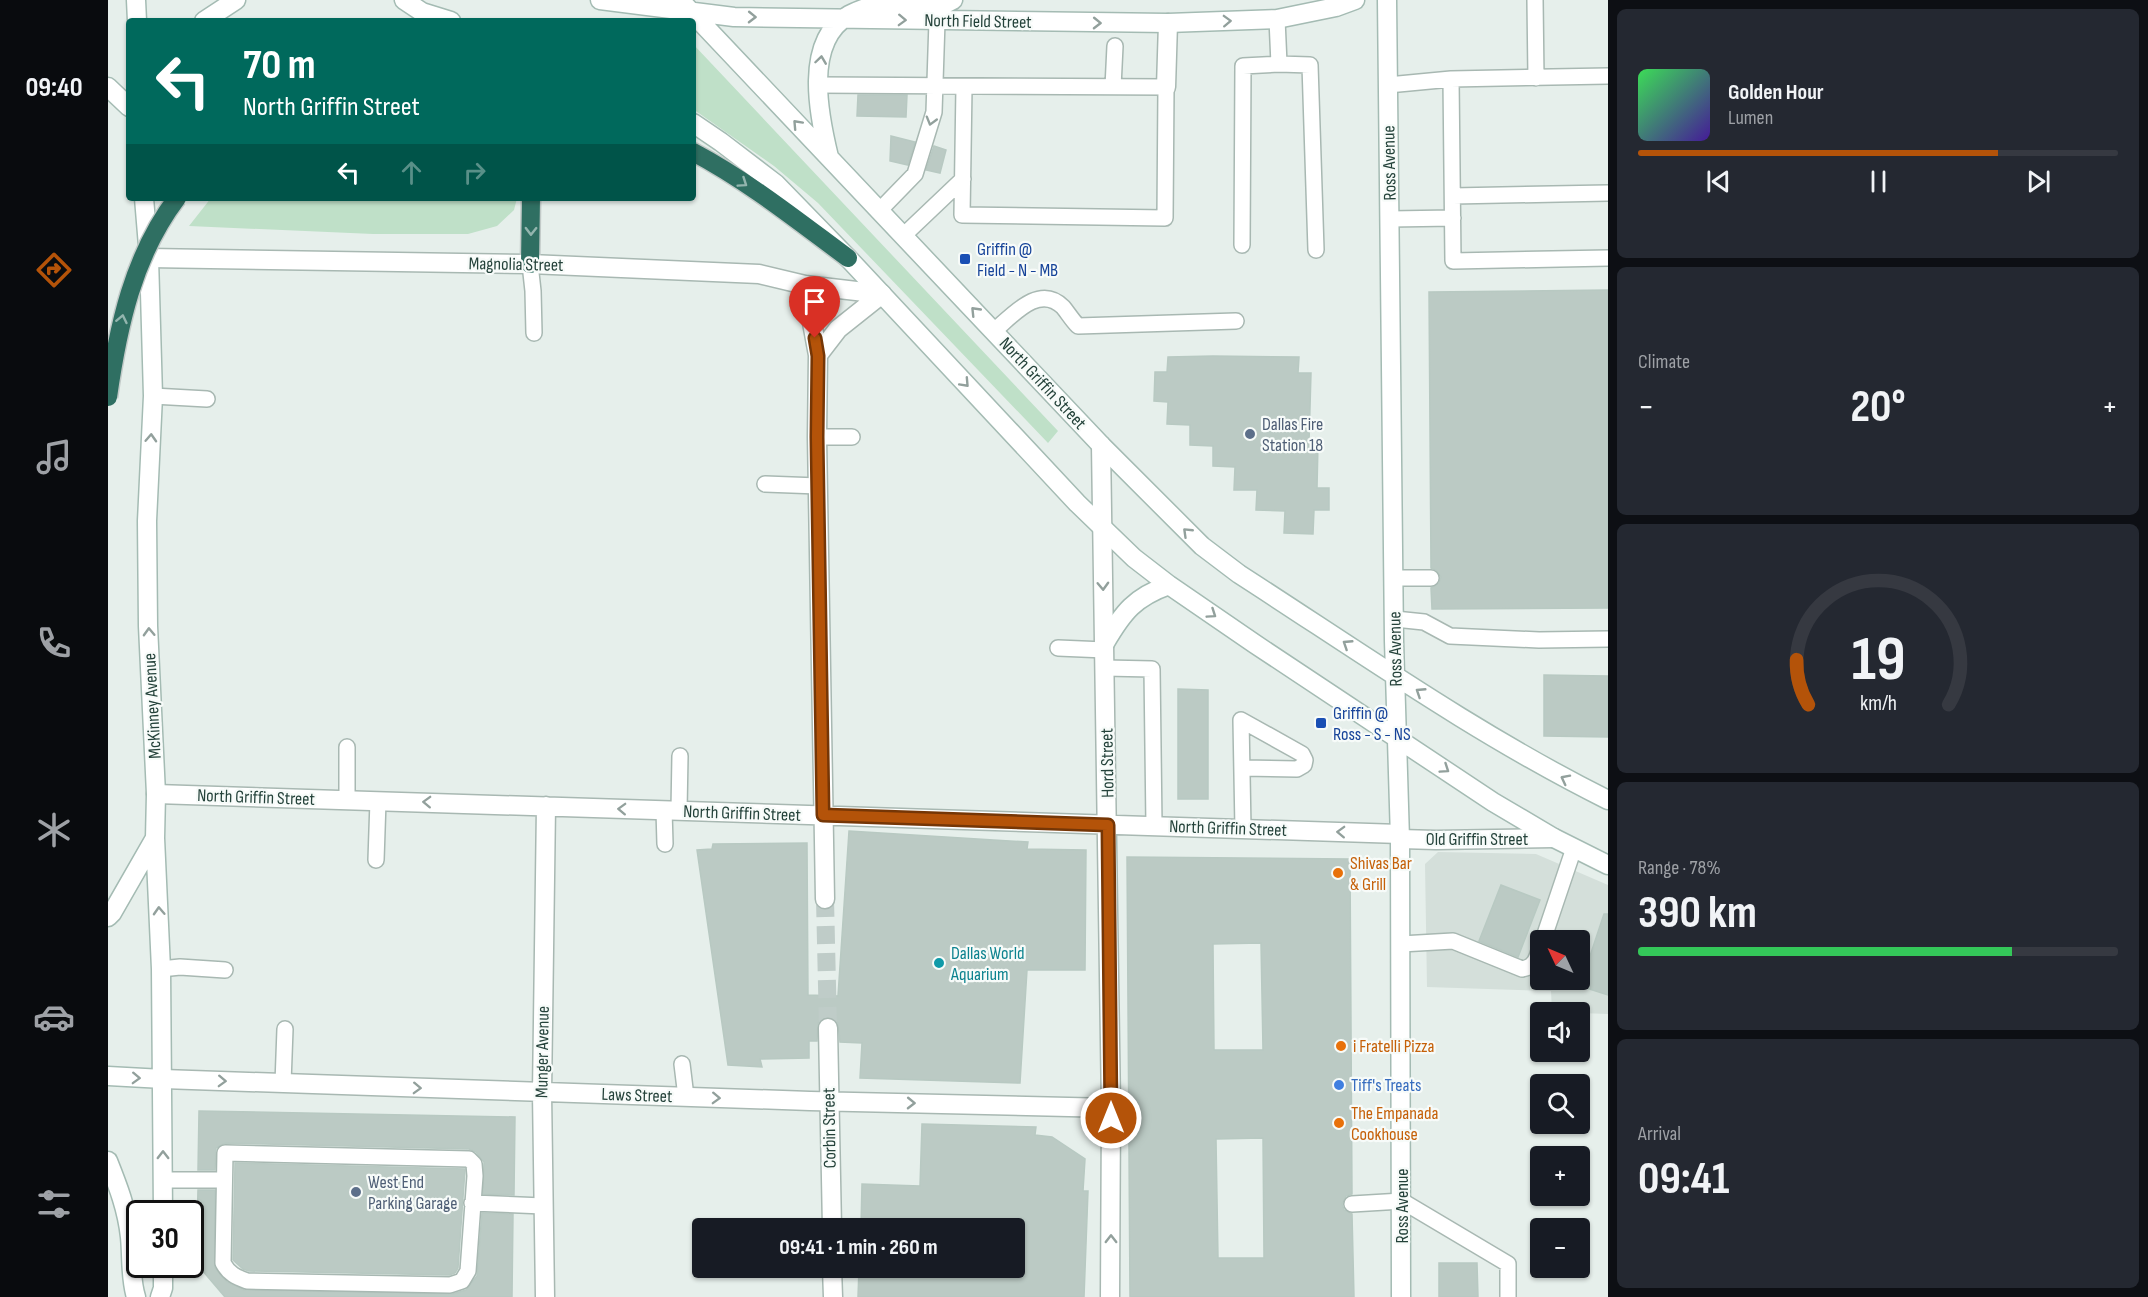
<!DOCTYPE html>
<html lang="en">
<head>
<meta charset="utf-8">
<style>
	:root { --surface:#171b24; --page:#242831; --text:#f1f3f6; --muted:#9ea1a6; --line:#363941; --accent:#b45309 }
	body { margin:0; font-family:"Sofia Sans Condensed",sans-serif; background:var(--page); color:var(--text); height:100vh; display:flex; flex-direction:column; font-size:22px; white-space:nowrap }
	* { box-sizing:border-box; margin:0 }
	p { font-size:20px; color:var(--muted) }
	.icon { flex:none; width:33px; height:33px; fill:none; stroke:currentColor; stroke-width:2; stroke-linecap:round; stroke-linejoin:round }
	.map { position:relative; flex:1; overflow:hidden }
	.drawer { display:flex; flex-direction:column; gap:9px; padding:9px; background:#0d0f14; width:540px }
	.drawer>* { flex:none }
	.guide { position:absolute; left:18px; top:18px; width:570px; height:183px; border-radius:6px; box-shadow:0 2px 4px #0004; background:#00695c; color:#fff; overflow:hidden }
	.needle { width:39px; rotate:314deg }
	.tools { position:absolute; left:1422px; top:930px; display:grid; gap:12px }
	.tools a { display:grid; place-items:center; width:60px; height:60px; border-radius:6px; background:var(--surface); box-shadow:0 2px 4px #0004; font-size:30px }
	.speed { position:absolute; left:18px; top:1200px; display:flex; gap:12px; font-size:30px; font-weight:700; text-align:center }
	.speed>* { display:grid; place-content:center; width:78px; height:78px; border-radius:50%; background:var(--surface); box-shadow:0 2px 4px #0004; line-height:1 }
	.speed .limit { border:3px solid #111; border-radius:9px; background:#fff; color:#111 }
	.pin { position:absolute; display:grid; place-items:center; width:51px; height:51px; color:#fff; margin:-62px -26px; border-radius:50% 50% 50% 0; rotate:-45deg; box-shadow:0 0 6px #0007 }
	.pin .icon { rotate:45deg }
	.me { position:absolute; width:66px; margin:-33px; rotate:0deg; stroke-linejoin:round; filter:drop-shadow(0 0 4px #0008) }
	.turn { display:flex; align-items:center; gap:21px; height:126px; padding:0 18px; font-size:27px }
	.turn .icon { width:78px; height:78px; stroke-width:2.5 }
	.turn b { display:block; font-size:42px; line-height:51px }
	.lanes { display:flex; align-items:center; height:57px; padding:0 18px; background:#0003; justify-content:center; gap:30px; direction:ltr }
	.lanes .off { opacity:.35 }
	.big { font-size:45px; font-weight:700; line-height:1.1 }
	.drawer .tile { flex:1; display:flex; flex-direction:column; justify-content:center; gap:9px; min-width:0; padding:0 21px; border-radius:9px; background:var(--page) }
	.drawer .dial { align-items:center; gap:0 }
	.dial svg { height:156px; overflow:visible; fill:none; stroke:var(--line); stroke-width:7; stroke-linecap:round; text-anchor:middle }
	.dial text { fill:var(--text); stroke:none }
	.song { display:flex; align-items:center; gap:18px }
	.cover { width:72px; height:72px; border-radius:9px; background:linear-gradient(135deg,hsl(130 70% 55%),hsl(260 70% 35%)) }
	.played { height:6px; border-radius:3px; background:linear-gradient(90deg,var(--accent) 75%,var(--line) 75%) }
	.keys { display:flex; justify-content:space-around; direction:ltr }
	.heat { display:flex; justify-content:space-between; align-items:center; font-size:33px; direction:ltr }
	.charge { height:9px; border-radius:4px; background:linear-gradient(90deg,#34c759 78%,var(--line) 0) }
	.trip { position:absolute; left:584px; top:1218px; width:333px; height:60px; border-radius:6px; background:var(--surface); box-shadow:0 2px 4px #0004; font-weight:700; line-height:60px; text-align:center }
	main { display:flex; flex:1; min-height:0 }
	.dock { display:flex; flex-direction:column; width:108px; justify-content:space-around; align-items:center; background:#090b0e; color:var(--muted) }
	.dock .icon { width:42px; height:42px }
	.dock .current { color:var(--accent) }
	.dock b { font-size:27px; color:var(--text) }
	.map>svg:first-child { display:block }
	.built { fill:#d4dfda; fill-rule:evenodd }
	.green { fill:#bfe0c8 }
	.building { fill:#bbcac4; stroke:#b8c9c2; stroke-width:1.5; fill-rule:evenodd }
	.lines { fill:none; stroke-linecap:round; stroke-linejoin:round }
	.street-tunnel { stroke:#bfccc8; stroke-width:18; stroke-dasharray:18 9; stroke-linecap:butt }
	.lane-casing { stroke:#a8b8b2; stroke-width:18 }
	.street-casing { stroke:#a8b8b2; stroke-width:21 }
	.secondary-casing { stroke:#a4bbb3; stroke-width:21 }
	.highway-casing { stroke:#c2cac8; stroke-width:21 }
	.lane { stroke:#fff; stroke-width:15 }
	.street { stroke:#fff; stroke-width:18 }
	.secondary { stroke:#fff; stroke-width:18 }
	.highway { stroke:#2f6f62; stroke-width:18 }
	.highway-bridge-casing { stroke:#c2cac8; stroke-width:21; stroke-linecap:butt }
	.highway-bridge { stroke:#2f6f62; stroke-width:18 }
	.oneway { stroke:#92a09c }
	.oneway2 { stroke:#93b5ae }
	.route-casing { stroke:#753606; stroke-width:15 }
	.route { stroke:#b45309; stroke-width:10 }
	.transit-dot { fill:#1a4fb4; stroke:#f7fbf9; stroke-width:2 }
	.service-dot { fill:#5c6f8a; stroke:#f7fbf9; stroke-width:2 }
	.food-dot { fill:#e8710a; stroke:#f7fbf9; stroke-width:2 }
	.culture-dot { fill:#0f9aa8; stroke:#f7fbf9; stroke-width:2 }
	.shop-dot { fill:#3f7fe0; stroke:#f7fbf9; stroke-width:2 }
	.labels { text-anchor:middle; stroke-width:4.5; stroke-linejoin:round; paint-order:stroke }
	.street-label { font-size:18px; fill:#24423a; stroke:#f7fbf9 }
	.transit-label { font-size:18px; fill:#164399; stroke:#f7fbf9; text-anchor:start }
	.service-label { font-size:18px; fill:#4e5e75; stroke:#f7fbf9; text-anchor:start }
	.food-label { font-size:18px; fill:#c56008; stroke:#f7fbf9; text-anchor:start }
	.culture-label { font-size:18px; fill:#0d838f; stroke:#f7fbf9; text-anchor:start }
	.shop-label { font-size:18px; fill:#366cbe; stroke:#f7fbf9; text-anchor:start }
</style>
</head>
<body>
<main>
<nav class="dock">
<b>09:40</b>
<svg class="icon current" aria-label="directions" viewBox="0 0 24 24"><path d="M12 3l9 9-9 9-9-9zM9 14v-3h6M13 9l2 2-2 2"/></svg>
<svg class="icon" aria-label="music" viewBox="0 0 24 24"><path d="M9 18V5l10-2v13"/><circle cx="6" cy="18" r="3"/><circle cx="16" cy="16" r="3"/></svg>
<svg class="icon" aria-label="phone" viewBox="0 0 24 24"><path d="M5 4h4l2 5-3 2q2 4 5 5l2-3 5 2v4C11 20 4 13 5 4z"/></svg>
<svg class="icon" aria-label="climate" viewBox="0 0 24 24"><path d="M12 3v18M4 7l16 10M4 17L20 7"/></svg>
<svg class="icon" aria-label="car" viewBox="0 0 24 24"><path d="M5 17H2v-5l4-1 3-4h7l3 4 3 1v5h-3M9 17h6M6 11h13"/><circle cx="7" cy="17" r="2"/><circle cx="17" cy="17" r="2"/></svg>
<svg class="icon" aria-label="filters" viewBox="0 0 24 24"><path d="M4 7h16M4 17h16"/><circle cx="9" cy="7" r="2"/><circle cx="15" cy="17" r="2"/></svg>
</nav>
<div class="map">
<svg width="1500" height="1297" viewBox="0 0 1500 1297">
	<rect width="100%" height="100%" fill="#e6efeb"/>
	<path class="built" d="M1330,852l98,2 72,31v129l-56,-2 -1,-21 -124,-4 -2,-123zM1432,940h40v40h-40z"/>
	<path class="green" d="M585,44l365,387 -10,12 -230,-240 -44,-37 -81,-57z
		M103,198h306l-3,12 -17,16 -29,8h-95l-184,-8z"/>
	<path class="building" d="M750,95h49l-1,22 -49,-1z
		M783,136l24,6 -7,23 -18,-4z
		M826,146l12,4 -6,23 -14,-3z
		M1500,290v318l-176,1 -1,-21 8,-5 2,-6 -5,-7 -5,-2 -2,-276z
		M1105,356l86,1 -1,16h13l-2,70 9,1 -1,44h12v22h-15l-1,24 -29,-1 1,-22 -29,-1 1,-20h-23l1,-23 -22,-1v-20l-23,-1v-20l-23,-1 1,-22 -14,-1 1,-29h12l1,-15z
		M1436,675l64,1v61l-64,-1z
		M1070,689l30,1v109h-30z
		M741,831l179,11 -1,7 59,1 -1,120h-58l-7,113 -160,-5 2,-35 -22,-1 -2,-19 -10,-6 -5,1 -5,5 -1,18h-8v17l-49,1 2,8 -34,-2 -31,-215 15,-1 1,-5 94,-1 1,152 30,1z
		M1019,857l223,2 2,335 -6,2 -4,8 2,6 8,4 2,83h-224zM1153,943l2,107h-49l-1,-106zM1155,1138l1,120h-46l-2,-119z
		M1393,885l39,15 -22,57 -39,-16z
		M1496,914h4v81l-28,-9z
		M91,1111l316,6 -1,78 -31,-1 1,-32 -8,-10 -7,-3 -244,-6 -9,5 -1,22h-17z
		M814,1124l114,3 -1,8 17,2 33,22 -2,32h5l-4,106h-226l1,-29h155v-40h-153l1,-44 58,2z
		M127,1163l230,6 -7,99 -3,5 -6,2 -200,-4 -6,-2 -10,-9z
		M90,1190h17v78l12,14 17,8 209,4 13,-4 11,-14 5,-63 31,1 -1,83h-287l-29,-34z
		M1331,1263h38l1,34h-39z"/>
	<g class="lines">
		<path class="street-tunnel" d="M717,899l3,129"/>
		<defs>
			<path id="lane" d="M1427,0l1,78
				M1171,64l31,1 6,185
				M1343,79l2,182 155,-3
				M711,85l347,2 -1,131 -203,-3 2,-128
				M1280,85l63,-6 157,-3
				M1005,87l2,-41
				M1345,196l155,-3
				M771,211l36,-37 19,-62 3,-91
				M1282,219l63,-1
				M795,236l60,-57
				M1134,245l1,-179 36,-2 -2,-45
				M422,264l3,27 1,42
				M886,331c18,-15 45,-48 69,-24 5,6 9,13 15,19l158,-5
				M45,396l54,3
				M709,437h35
				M657,484l53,2
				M1287,578h36
				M1287,619l29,3 26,14 89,4 69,-1
				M950,648l47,2
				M997,668l47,1 2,157
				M1134,768l55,1 7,-4 1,-5 -3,-6 -61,-34 2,109
				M239,800v-53
				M556,810l1,34
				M571,810l1,-54
				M268,860l2,-59
				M1435,940l31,-92
				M1293,944l52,-3 69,28c13,-2 15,-11 18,-22
				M53,969l19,-2 45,3
				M574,1064l4,33
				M175,1083l2,-54
				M117,1153l244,6 5,5 1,12 -7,95 -6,10 -12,4 -203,-4c-11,-4 -18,-7 -24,-18z
				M56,1180h60
				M364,1203l71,3
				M1244,1204l50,-3 106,63v33"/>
			<path id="street" d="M1058,87l2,-64
				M41,258l381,6 229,10 46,11 77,9
				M697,285l13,70 -1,82 8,462
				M710,355l20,-26 44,-35
				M993,445l10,663 -1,189
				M48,794l1244,40
				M1292,839l36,1 118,-2
				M720,1028l4,200
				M55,1079l647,22 301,7
				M724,1268l1,29
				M437,1297l-3,-204 4,-287"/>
			<path id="secondary" d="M28,0l1,21
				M296,0l18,12 29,9
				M492,0l134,17 434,6 109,-4 59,-12 19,-7
				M572,0l421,445 101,101 37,28c121,78 240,162 369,226
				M1279,0l7,641 6,198 1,458
				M96,21l32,-21
				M0,87l21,20
				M585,123l28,19 55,42 72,74 229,245 57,55 35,27 86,59 238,158 61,36 54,27
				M721,157c-10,-41 -26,-116 20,-142 8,-4 16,-8 26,-9 23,-1 59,6 78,-6
				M36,198l5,60 4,138 -6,125 1,105 8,168 -1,44 6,131 2,245
				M997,643c18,-31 30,-46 64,-58
				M0,917l4,-4 43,-75
				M0,1076l55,3
				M0,1161c10,25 19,48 22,76 2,20 0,41 6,60
				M52,1297l3,-9v-24"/>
			<path id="highway" d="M585,152c55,29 105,69 155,106
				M422,264l1,-66"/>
		</defs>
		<use href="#lane" class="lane-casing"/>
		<use href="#street" class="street-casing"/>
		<use href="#secondary" class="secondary-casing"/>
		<use href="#highway" class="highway-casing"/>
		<use href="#lane" class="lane"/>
		<use href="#street" class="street"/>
		<use href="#secondary" class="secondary"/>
		<use href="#highway" class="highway"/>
		<defs>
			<path id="highway-bridge" d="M0,397c10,-70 25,-141 69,-199"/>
		</defs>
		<use href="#highway-bridge" class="highway-bridge-casing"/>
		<use href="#highway-bridge" class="highway-bridge"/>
	</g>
	<defs><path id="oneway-chevron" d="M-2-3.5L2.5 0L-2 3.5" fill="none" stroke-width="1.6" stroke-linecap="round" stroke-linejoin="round" transform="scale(1.5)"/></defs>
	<g class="oneway">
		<use href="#oneway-chevron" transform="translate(644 17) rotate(1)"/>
		<use href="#oneway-chevron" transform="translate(794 20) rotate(2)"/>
		<use href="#oneway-chevron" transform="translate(1119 21) rotate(-2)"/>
		<use href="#oneway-chevron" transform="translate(989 23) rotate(1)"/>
		<use href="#oneway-chevron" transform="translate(713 60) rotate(-82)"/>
		<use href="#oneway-chevron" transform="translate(823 121) rotate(106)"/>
		<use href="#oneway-chevron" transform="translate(689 124) rotate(-133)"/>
		<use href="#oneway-chevron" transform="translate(867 311) rotate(-134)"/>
		<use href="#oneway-chevron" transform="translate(857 383) rotate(47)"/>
		<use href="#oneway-chevron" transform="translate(43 438) rotate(-87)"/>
		<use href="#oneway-chevron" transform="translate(1079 532) rotate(-136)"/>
		<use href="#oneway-chevron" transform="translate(995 586) rotate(88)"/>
		<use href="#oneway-chevron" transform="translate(1104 614) rotate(34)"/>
		<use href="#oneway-chevron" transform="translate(41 632) rotate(-92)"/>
		<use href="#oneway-chevron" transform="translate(1239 644) rotate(-147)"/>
		<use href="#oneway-chevron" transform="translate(1312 692) rotate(-147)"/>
		<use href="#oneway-chevron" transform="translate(1337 769) rotate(34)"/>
		<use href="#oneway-chevron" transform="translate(1457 779) rotate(-153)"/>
		<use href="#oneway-chevron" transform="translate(319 802) rotate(-178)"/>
		<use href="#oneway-chevron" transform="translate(514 809) rotate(-178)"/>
		<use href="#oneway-chevron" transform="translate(1233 832) rotate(-178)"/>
		<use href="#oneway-chevron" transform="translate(51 911) rotate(-93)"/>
		<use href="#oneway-chevron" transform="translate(28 1078) rotate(2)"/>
		<use href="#oneway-chevron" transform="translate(114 1081) rotate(2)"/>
		<use href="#oneway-chevron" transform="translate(309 1088) rotate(2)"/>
		<use href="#oneway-chevron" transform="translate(608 1098) rotate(2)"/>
		<use href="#oneway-chevron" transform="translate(803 1103) rotate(1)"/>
		<use href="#oneway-chevron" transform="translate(55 1155) rotate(-90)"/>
		<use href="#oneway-chevron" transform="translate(1003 1239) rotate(-90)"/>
	</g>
	<g class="oneway2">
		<use href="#oneway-chevron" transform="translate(635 183) rotate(34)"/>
		<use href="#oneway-chevron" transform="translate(423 231) rotate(91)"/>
		<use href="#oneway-chevron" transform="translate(14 319) rotate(-78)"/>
	</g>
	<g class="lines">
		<defs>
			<path id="route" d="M707,338l3,18 -1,81 6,378 285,10 3,293"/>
		</defs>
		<use href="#route" class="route-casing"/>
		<use href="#route" class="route"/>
	</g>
	<g class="transit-dot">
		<rect x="851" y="253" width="12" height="12" rx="3"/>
		<rect x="1207" y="717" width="12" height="12" rx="3"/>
	</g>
	<g class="service-dot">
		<circle cx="1142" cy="434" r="6"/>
		<circle cx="248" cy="1192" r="6"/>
	</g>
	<g class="food-dot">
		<circle cx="1230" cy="873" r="6"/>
		<circle cx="1233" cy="1046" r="6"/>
		<circle cx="1231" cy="1123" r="6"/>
	</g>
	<circle class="culture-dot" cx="831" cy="963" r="6"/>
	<circle class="shop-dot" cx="1231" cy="1085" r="6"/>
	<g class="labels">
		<g class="street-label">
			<text transform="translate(870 21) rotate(1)" y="6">North Field Street</text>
			<text transform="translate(1281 163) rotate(-91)" y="6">Ross Avenue</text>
			<text transform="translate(408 264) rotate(1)" y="6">Magnolia Street</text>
			<text transform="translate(935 383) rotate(47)" y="6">North Griffin Street</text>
			<text transform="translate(1287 649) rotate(-91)" y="6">Ross Avenue</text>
			<text transform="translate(44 706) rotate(-93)" y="6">McKinney Avenue</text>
			<text transform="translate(999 763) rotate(-91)" y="6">Hord Street</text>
			<text transform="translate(148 797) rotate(2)" y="6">North Griffin Street</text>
			<text transform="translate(634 813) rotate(2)" y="6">North Griffin Street</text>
			<text transform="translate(1120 828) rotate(2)" y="6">North Griffin Street</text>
			<text x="1369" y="845">Old Griffin Street</text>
			<text transform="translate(434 1052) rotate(-89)" y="6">Munger Avenue</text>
			<text transform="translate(529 1095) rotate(2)" y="6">Laws Street</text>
			<text transform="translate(721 1128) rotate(-91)" y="6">Corbin Street</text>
			<text transform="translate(1294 1206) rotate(-90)" y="6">Ross Avenue</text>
		</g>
		<g class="transit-label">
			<text x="869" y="255">Griffin @<tspan x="869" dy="21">Field - N - MB</tspan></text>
			<text x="1225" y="719">Griffin @<tspan x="1225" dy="21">Ross - S - NS</tspan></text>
		</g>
		<g class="service-label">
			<text x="1154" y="430">Dallas Fire<tspan x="1154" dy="21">Station 18</tspan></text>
			<text x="260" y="1188">West End<tspan x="260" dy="21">Parking Garage</tspan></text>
		</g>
		<g class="food-label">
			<text x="1242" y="869">Shivas Bar<tspan x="1242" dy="21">&amp; Grill</tspan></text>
			<text x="1245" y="1052">i Fratelli Pizza</text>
			<text x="1243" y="1119">The Empanada<tspan x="1243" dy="21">Cookhouse</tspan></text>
		</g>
		<g class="culture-label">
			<text x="843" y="959">Dallas World<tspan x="843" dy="21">Aquarium</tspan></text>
		</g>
		<g class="shop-label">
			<text x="1243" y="1091">Tiff's Treats</text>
		</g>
	</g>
</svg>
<div class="tools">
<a><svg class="needle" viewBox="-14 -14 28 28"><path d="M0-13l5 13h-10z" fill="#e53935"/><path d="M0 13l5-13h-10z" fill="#9ea1a6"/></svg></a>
<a><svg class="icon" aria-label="sound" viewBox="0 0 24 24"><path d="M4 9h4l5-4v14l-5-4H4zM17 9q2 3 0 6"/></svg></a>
<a><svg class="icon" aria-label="search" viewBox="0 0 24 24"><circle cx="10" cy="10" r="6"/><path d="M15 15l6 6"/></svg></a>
<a>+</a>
<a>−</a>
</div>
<div class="speed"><div class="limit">30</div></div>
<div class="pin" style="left:707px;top:338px;background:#d93025"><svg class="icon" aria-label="arrive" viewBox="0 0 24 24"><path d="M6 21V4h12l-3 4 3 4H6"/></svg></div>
<svg class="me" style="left:1003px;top:1118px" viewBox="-20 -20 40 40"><circle r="17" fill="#b45309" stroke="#fff" stroke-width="3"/><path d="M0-11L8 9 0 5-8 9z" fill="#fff"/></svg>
<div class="trip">09:41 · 1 min · 260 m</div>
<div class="guide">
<div class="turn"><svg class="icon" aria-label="left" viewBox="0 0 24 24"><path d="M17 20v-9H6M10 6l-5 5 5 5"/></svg><div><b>70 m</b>North Griffin Street</div></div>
<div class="lanes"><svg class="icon" aria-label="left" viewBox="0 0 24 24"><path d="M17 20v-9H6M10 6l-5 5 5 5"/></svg><svg class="icon off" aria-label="ahead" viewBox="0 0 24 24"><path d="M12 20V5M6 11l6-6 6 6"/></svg><svg class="icon off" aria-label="right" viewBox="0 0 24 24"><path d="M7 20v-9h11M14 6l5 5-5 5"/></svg></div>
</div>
</div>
<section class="drawer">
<div class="tile">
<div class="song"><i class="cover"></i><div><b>Golden Hour</b><p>Lumen</p></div></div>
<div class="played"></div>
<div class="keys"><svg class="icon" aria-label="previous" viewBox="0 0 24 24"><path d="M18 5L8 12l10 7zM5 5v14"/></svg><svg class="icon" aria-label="pause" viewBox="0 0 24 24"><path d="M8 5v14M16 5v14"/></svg><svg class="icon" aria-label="next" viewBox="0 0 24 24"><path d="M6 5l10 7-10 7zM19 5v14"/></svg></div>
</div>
<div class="tile"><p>Climate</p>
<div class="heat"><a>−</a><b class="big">20°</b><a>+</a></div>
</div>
<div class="tile dial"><svg viewBox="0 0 100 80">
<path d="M14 69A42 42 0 1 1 86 69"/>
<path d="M14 69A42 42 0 0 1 8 46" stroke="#b45309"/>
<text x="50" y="56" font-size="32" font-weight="700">19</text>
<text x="50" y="72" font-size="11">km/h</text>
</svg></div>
<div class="tile"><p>Range · 78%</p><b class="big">390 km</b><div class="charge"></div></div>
<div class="tile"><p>Arrival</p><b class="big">09:41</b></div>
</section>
</main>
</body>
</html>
